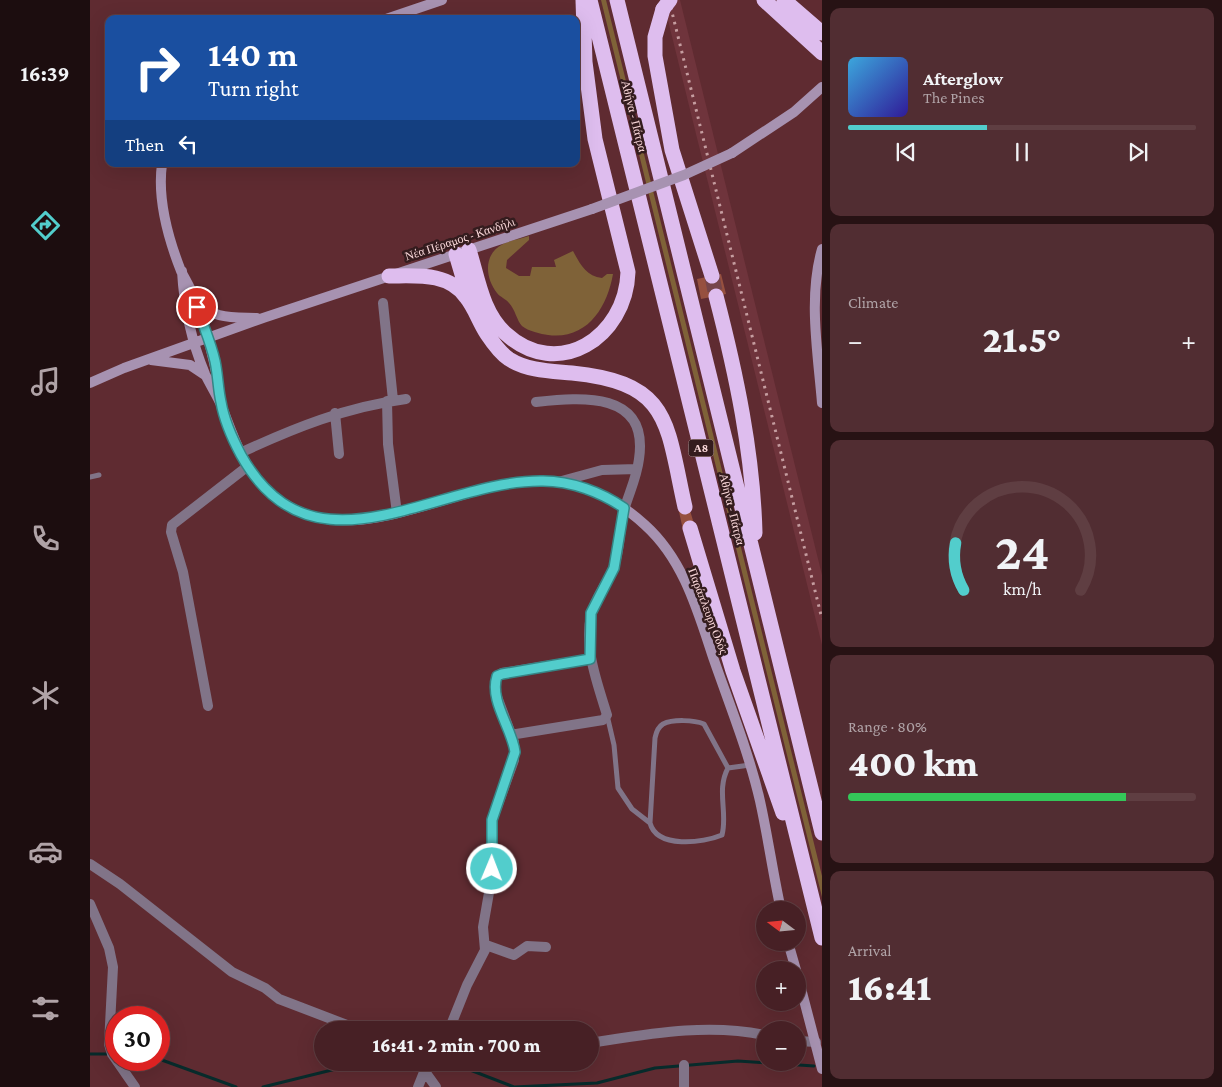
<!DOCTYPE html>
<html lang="en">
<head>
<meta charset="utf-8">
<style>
	:root { --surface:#472025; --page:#512d32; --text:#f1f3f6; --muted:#b0a3a7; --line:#5f3e42; --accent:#52cdcc }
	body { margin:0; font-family:"Crimson Pro",serif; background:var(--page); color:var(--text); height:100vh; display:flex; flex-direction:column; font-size:19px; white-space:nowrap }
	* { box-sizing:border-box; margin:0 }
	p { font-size:16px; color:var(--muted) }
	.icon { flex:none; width:28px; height:28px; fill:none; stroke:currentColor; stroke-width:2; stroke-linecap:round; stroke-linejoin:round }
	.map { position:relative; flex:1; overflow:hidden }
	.side { display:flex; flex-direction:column; gap:8px; padding:8px; background:#271214; width:400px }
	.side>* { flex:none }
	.top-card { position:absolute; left:15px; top:15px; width:475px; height:152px; border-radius:10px; box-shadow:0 5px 20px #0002,0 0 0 1px var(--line); background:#1a4fa0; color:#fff; overflow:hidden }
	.needle { width:32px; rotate:286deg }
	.buttons { position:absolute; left:666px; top:901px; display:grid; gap:10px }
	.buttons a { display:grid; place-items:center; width:50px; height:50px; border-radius:50%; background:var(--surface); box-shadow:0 5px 20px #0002,0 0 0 1px var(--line); font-size:25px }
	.speed { position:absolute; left:15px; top:1006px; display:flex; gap:10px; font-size:25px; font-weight:700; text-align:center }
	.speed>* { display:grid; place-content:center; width:65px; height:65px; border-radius:50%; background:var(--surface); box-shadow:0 5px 20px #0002,0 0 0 1px var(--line); line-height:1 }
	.speed .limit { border:8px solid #d22; background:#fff; color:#111 }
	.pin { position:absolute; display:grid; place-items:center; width:42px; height:42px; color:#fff; margin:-21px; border:2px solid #fff; border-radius:50%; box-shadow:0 1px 5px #0007 }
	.me { position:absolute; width:55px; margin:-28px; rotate:1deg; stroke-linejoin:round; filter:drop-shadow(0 0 4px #0008) }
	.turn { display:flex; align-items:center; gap:18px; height:105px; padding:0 20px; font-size:22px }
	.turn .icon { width:65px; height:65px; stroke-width:2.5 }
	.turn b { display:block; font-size:35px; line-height:42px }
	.then { display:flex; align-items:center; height:48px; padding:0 20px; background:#0003; gap:10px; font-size:19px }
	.big { font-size:38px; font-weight:800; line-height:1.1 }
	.side .card { flex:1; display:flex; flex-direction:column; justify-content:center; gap:8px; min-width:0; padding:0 18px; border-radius:10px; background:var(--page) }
	.side .dial { align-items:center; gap:0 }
	.dial svg { height:130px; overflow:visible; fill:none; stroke:var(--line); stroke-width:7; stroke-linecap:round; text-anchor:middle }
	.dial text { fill:var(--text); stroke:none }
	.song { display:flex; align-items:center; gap:15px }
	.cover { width:60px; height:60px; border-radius:8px; background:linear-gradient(135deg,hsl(200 70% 55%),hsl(250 70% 35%)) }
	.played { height:5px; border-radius:2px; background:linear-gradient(90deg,var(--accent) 40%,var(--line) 40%) }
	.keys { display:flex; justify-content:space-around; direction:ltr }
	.heat { display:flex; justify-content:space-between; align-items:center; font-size:28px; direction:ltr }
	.charge { height:8px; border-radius:4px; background:linear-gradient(90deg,#34c759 80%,var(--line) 0) }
	.trip { position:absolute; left:224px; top:1021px; width:285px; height:50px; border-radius:25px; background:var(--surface); box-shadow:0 5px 20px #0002,0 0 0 1px var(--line); font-weight:800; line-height:50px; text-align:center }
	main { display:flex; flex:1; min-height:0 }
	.menu { display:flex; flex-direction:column; width:90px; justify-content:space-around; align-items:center; background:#1c0d0f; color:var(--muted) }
	.menu .icon { width:35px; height:35px }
	.menu .current { color:var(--accent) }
	.menu b { font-size:22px; color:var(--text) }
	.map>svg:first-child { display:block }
	.built { fill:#6f343c }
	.green { fill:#7f6238 }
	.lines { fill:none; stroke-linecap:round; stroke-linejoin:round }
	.stream { stroke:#072b2b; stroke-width:3 }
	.building { fill:#96503f }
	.highway-tunnel { stroke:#76454a; stroke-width:15; stroke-dasharray:15 8; stroke-linecap:butt }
	.lane { stroke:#817488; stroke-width:5 }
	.street { stroke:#817488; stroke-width:10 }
	.secondary { stroke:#a792b1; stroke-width:10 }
	.highway { stroke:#debdee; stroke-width:15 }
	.rail { stroke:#c59da0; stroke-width:3; stroke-dasharray:2.5 5; stroke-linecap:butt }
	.secondary-bridge { stroke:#a792b1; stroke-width:10 }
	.highway-bridge { stroke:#debdee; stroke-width:15 }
	.route-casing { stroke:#358585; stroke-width:12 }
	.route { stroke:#52cdcc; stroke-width:9 }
	.labels { text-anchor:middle; stroke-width:5; stroke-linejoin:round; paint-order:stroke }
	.shield { fill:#341c1e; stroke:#be9fa1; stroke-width:1 }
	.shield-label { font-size:11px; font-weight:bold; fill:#f9d7d9 }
	.street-label { font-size:12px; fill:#f9d7d9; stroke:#341c1e }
</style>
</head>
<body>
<main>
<nav class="menu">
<b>16:39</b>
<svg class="icon current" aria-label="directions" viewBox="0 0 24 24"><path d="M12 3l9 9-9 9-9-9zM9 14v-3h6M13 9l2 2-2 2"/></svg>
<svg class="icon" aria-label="music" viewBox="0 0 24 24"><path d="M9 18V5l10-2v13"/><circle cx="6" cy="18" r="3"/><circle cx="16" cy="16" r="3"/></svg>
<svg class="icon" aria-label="phone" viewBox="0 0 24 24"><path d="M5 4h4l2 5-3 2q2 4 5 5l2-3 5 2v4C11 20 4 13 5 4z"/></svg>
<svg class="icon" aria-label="climate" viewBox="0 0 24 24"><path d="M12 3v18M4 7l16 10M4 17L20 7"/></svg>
<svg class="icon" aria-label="car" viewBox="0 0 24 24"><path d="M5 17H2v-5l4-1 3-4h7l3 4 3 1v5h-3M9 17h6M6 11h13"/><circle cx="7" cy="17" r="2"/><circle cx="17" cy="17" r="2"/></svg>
<svg class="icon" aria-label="filters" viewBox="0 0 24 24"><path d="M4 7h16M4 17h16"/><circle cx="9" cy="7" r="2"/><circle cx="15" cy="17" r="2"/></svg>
</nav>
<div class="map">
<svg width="732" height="1087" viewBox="0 0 732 1087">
	<rect width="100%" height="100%" fill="#5f2b31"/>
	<path class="built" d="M573,0h17l142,575v70z"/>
	<path class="green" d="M511,0h5l216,876v21z
		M439,236v4l-22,20 -1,8 13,8h11l2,-9h24l-2,-7 19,-9c7,13 13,25 29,27l5,-4h6c-6,34 -26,66 -65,61 -7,-1 -20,-4 -26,-9 -5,-5 -7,-17 -13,-23 -3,-4 -9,-6 -12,-10 -12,-15 -14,-39 6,-49 8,-4 18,-5 26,-8z"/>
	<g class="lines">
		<path class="stream" d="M0,1054h19
			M69,1059l77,28
			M332,1063h30l62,24 83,-4 58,-15 83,-7 76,5
			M173,1087l81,-20 71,-3"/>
	</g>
	<path class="building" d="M631,274l5,20 -25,5 -4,-20z
		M598,504l7,23 -12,3 -5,-23z"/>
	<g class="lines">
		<path class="highway-tunnel" d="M622,276l4,20"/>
		<path class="lane" d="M0,477l9,-2
			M517,715l7,30 4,43 14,21 18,14
			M638,768l-24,-44c-10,-4 -31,-5 -41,0 -5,3 -7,9 -8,14l-5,85c7,26 53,20 72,12 6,-22 -6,-45 6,-67l22,-3"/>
		<path class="street" d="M293,303l10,97
			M297,401l1,43 9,69
			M245,413l4,41
			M150,453c54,-25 106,-46 166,-54
			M468,482l44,-12 35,-1
			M118,706l-25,-134 -12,-40 1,-7 76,-59
			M420,735l93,-15 4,-5c-10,-33 -23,-66 -16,-100 4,-18 17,-32 23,-49 7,-19 5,-40 11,-59 5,-16 12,-31 14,-48 10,-68 -57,-62 -103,-57
			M0,864l30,20 112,88 33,16 14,11 81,31
			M0,904l19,44 4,19 -4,77 3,10 23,33
			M396,945l28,10 13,-9 19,1
			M359,1030l18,-45 18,-35 -2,-23 7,-40 2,-66 22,-61v-18l-18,-48 -1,-11 2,-7 5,-3 88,-14
			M708,1041l18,1
			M500,1043c59,-9 116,-20 175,-8
			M328,1062l18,25
			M328,1087l6,-15
			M594,1087v-22"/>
		<path class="secondary" d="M296,19l56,-19
			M642,153l62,-41 28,-25
			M72,164c-5,36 6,74 19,107 4,8 9,16 12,24 13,33 23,68 27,103
			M732,249c-14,49 -4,104 0,154
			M92,271c2,37 9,69 23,103 5,11 12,21 17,33 11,28 20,57 41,79 77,82 191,-9 282,-5 39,2 72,18 100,44 39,35 53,87 69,135 16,46 35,93 46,141 8,36 13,73 21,109
			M107,300c13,20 39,17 60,18
			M61,360l39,5 15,10
			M0,383l34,-15 139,-50 329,-109
			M698,942l8,28
			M708,977l24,92"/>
		<path class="highway" d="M500,0l232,938
			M527,0l205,833
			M674,0l58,53
			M694,0l38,33
			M573,9l-8,28v19l17,94 40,126
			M379,250c9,28 13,62 36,83 53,49 121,4 123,-61l-33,-133 -10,-77 -2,-62
			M366,254l13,44
			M299,276c27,0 59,-4 77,21 9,11 13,25 21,37 6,9 13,19 22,25 19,12 42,12 63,14 99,10 94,49 113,134
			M626,296c20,77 37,157 39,237
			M600,528l43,143 50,142"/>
		<path class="rail" d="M579,0l153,619"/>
		<path class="secondary-bridge" d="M502,209l92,-34 48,-22"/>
		<path class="highway-bridge" d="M573,9l7,-9"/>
	</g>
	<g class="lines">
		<defs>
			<path id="route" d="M107,307c6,18 14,36 18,54 3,14 3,28 6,41 3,18 12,38 20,53 72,130 197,24 302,26 28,0 58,11 81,27l-10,60 -23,45 -1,46 -88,15 -5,2c-8,25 15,52 18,76l-23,68v49"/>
		</defs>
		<use href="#route" class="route-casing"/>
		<use href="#route" class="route"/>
	</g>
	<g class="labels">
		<rect class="shield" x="598.5" y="439.5" width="25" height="17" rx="4"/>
		<g class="shield-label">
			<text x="611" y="452">Α8</text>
		</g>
		<g class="street-label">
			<text transform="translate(544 116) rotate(76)" y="4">Αθήνα - Πάτρα</text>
			<text transform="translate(370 239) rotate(-18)" y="4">Νέα Πέραμος - Κανδήλι</text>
			<text transform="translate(642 509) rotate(76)" y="4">Αθήνα - Πάτρα</text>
			<text transform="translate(618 611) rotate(69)" y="4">Παράπλευρη Οδός</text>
		</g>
	</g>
</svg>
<div class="buttons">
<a><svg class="needle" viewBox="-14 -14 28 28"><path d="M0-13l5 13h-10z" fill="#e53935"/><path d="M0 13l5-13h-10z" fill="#b0a3a7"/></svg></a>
<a>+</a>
<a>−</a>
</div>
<div class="speed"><div class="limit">30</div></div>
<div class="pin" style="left:107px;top:307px;background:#d93025"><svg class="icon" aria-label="arrive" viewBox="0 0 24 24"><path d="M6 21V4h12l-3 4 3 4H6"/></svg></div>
<svg class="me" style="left:402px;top:869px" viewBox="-20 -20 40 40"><circle r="17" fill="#52cdcc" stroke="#fff" stroke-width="3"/><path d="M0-11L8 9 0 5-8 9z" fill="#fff"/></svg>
<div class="trip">16:41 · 2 min · 700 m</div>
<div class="top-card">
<div class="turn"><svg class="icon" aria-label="right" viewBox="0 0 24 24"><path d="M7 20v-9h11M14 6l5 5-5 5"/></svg><div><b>140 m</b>Turn right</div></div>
<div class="then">Then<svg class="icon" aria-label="left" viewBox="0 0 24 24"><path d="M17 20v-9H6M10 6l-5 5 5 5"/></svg></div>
</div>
</div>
<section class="side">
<div class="card">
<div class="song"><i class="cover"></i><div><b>Afterglow</b><p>The Pines</p></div></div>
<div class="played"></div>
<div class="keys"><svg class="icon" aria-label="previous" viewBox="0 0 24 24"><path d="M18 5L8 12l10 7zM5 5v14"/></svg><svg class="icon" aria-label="pause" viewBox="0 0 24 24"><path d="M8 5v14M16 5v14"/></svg><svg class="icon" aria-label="next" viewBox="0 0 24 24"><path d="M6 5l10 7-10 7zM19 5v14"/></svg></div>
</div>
<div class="card"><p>Climate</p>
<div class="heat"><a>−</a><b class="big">21.5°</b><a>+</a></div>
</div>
<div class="card dial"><svg viewBox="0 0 100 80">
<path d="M14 69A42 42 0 1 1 86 69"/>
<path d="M14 69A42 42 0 0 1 9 40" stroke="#52cdcc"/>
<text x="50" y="56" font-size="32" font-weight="700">24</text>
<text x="50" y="72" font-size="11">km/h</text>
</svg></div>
<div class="card"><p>Range · 80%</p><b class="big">400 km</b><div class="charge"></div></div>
<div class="card"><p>Arrival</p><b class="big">16:41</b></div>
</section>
</main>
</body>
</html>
